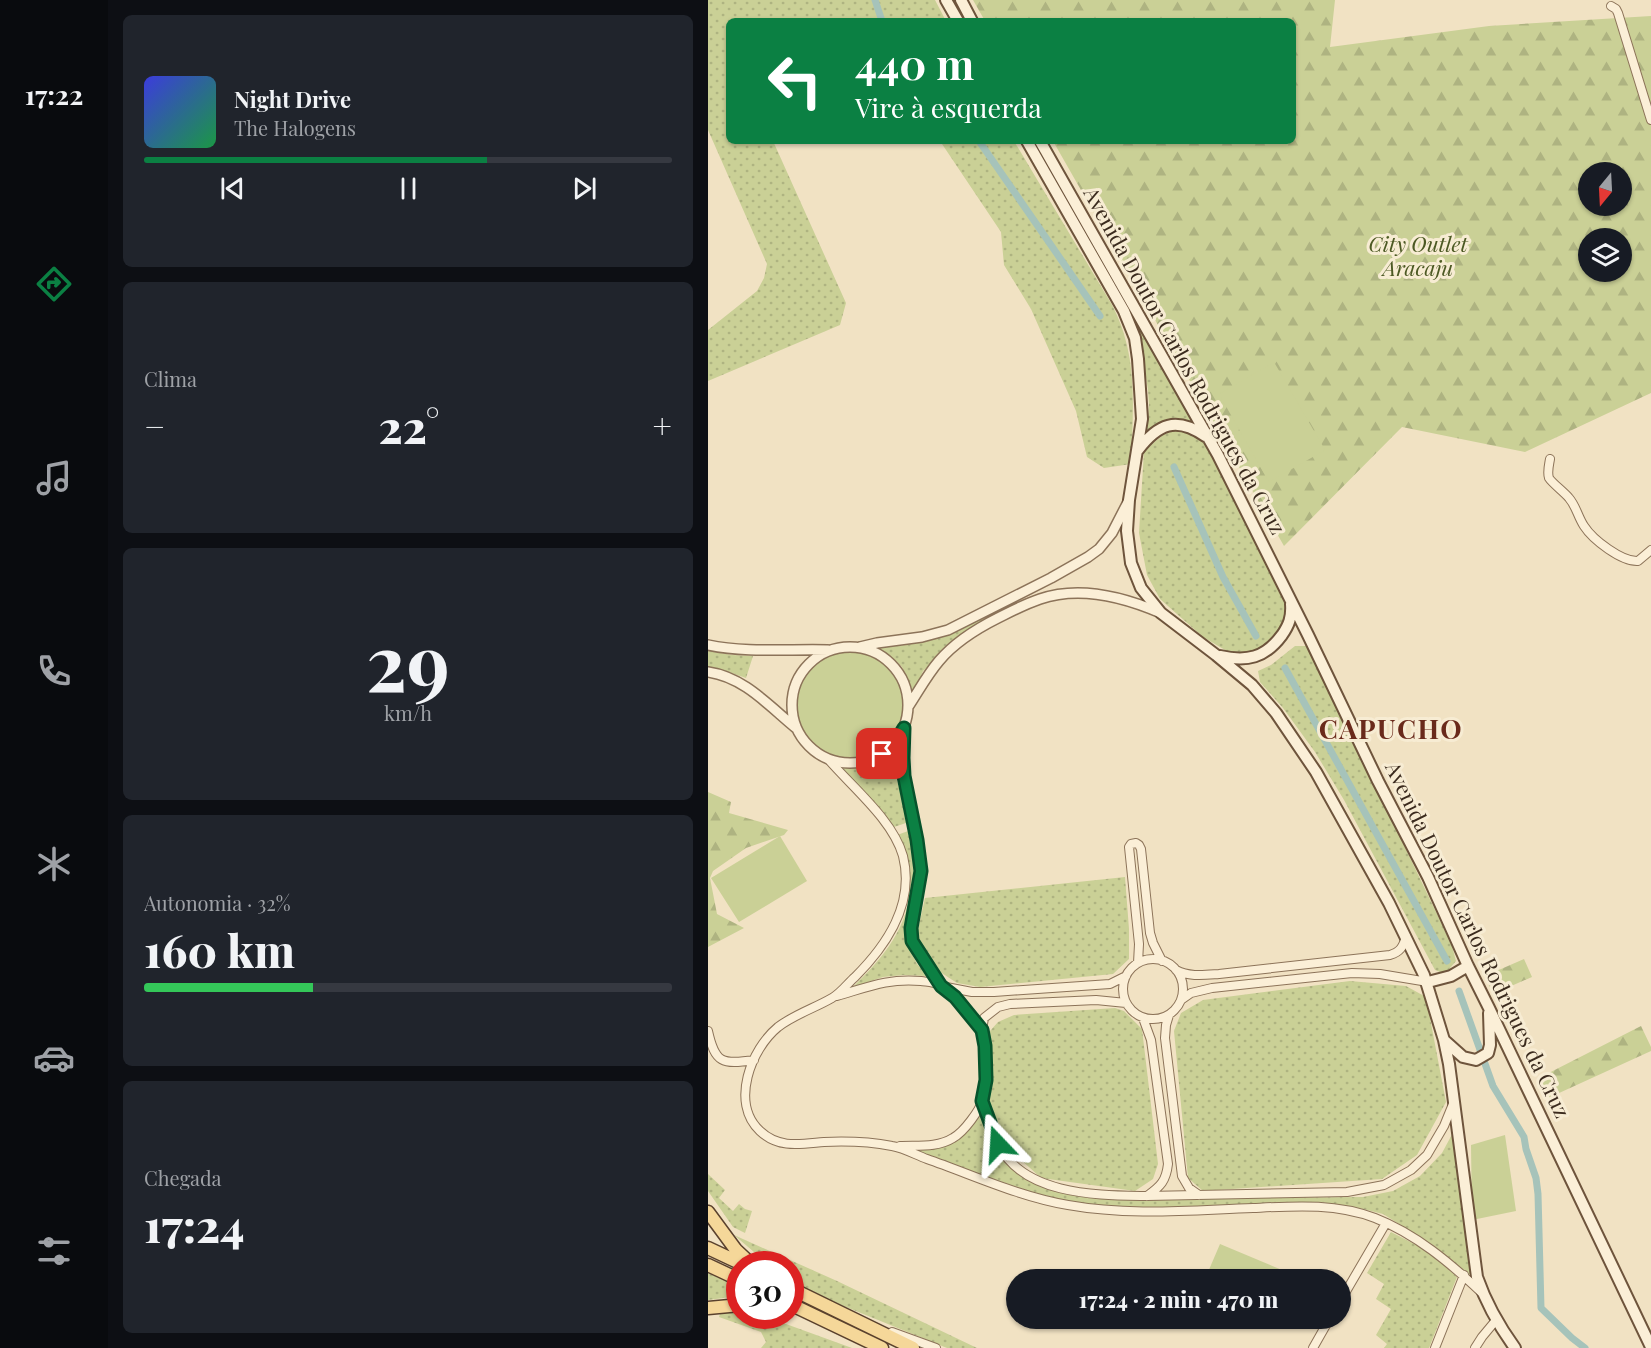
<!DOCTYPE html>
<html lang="pt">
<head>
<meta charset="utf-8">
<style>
	:root { --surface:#171b24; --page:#20242c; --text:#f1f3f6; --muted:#9ea1a6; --line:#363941; --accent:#0b8043 }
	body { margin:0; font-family:"Playfair Display",serif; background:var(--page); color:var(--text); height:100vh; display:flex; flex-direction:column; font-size:22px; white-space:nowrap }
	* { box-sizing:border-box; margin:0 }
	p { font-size:20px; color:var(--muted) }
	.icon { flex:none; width:33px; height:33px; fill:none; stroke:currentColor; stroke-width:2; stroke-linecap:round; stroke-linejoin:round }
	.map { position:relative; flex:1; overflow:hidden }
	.details { display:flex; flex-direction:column; gap:15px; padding:15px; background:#0d0f14; width:600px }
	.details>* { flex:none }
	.hud { position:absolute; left:18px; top:18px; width:570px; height:126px; border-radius:9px; box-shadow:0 2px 4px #0004; background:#0b8043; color:#fff; overflow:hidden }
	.needle { width:39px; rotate:198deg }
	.controls { position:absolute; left:870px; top:162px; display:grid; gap:12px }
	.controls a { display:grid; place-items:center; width:54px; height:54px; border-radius:50%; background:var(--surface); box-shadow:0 2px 4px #0004; font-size:30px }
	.speed { position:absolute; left:18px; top:1251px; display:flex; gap:12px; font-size:30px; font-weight:700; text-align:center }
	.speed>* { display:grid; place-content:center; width:78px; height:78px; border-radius:50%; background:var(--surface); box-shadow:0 2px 4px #0004; line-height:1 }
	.speed .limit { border:9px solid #d22; background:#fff; color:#111 }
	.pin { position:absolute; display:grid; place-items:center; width:51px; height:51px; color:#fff; margin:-26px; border-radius:12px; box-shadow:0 3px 9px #0006 }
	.me { position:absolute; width:66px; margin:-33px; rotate:340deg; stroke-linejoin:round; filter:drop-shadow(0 0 4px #0008) }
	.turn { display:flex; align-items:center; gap:21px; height:126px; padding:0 30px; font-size:27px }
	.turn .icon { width:78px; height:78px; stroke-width:2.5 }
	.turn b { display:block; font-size:42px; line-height:51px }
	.big { font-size:45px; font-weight:800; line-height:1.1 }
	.details .card { flex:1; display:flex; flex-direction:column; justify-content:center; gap:9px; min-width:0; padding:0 21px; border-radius:9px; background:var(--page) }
	.details .dial { align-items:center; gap:0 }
	.dial b { font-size:78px; line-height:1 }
	.song { display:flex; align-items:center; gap:18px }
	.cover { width:72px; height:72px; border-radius:9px; background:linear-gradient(135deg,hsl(240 70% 55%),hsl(140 70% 35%)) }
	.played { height:6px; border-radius:3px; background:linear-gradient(90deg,var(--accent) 65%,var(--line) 65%) }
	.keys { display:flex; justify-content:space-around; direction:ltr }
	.heat { display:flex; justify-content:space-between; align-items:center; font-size:33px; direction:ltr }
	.charge { height:9px; border-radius:4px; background:linear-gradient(90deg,#34c759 32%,var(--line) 0) }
	.trip { position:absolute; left:298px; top:1269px; width:345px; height:60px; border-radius:30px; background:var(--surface); box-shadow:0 2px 4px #0004; font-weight:800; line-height:60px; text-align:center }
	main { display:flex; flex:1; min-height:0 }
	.dock { display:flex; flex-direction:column; width:108px; justify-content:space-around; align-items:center; background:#090b0e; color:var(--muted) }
	.dock .icon { width:42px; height:42px }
	.dock .on { color:var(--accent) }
	.dock b { font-size:27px; color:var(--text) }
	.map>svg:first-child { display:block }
	.grass { fill:url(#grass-dots) }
	.forest { fill:url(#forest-firs); fill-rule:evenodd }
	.park { fill:#cad096 }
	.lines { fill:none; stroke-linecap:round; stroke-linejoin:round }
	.canal { stroke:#a6c3ba; stroke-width:7 }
	.minor-casing { stroke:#8c7359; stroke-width:10 }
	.tertiary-casing { stroke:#8c7359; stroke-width:12 }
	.secondary-casing { stroke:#6e543c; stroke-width:14 }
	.primary-casing { stroke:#5a412d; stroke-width:15 }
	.minor { stroke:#fbefd7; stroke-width:8 }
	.tertiary { stroke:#fbefd7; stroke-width:9 }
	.secondary { stroke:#fbefd7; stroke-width:10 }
	.primary { stroke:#f5d799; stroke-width:12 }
	.route-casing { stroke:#07532c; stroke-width:15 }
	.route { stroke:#0b8043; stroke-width:10 }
	.labels { text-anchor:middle; stroke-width:6; stroke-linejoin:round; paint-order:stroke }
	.park-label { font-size:21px; font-style:italic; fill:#4c5923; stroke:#f7ecd3 }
	.street-label { font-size:21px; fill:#3b2b1e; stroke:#f7ecd3 }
	.district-label { font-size:27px; font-weight:bold; letter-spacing:1.5px; fill:#6a2a1b; stroke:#f7ecd3 }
</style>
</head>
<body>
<main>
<nav class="dock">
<b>17:22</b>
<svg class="icon on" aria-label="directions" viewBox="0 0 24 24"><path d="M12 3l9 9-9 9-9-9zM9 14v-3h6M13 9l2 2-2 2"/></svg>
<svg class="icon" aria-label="music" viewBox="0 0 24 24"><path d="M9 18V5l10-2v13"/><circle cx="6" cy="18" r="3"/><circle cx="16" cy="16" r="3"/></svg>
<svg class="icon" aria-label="phone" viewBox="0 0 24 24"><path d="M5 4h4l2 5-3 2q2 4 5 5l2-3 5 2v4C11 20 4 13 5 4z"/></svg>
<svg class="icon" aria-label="climate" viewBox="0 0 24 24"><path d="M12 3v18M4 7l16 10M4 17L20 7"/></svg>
<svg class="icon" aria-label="car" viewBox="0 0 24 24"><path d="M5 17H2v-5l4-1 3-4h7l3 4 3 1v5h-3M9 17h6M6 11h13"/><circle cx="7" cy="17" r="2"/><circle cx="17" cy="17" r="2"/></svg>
<svg class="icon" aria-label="filters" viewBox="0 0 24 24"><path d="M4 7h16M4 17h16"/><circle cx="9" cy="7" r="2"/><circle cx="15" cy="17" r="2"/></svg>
</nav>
<section class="details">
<div class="card">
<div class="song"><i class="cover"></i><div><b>Night Drive</b><p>The Halogens</p></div></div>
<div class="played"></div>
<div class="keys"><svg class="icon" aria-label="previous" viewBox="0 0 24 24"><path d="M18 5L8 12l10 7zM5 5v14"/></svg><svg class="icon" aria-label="pause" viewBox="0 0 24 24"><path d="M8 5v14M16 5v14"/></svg><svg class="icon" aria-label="next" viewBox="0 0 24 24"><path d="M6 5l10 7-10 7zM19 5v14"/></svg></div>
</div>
<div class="card"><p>Clima</p>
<div class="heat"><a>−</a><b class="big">22°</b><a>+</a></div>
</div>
<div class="card dial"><b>29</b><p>km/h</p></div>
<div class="card"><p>Autonomia · 32%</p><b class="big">160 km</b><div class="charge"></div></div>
<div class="card"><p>Chegada</p><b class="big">17:24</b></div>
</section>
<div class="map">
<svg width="943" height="1348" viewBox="0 0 943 1348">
	<defs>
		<pattern id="grass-dots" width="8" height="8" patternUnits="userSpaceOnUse" patternTransform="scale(1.5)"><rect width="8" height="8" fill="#cad096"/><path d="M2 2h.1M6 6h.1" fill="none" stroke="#aeb381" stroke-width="1.8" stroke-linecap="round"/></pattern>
		<pattern id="forest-firs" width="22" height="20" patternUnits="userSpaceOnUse" patternTransform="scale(1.5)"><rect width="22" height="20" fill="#cad096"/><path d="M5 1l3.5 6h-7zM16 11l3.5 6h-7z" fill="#aeb381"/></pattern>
	</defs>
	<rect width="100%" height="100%" fill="#f1e2c3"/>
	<path class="grass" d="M0,0h227l11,21h-217v120h44l73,162 -6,22 -132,56v-51l49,-39 7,-13 3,-14 -59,-134z
		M232,141h74l97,162c28,52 22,104 20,161l-27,4 -17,-11 -11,-46 -45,-102 -27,-44 -3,-33z
		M426,317l60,106c-23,-8 -30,-5 -48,11l3,-29 -1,-15 -6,-38 -8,-28z
		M464,431h10l22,7 87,166 -6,28 -15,19 -33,6 -34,-20 -43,-38 -13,-24 -8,-42 5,-82 19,-16z
		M307,601l2,3 -65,40 -29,27 -10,24 -11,-28 -8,-8 -20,-12 33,-2 52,-15z
		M587,646h12l12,22 118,246 15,32 4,15 -11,13 -10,-4 -91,-170 -29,-48 -32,-44 -23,-26 -2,-11 13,-6z
		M0,651l24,4 21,1 -7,22 -20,-7 -18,-4z
		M188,744l-1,19 2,18 12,41 -15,5 -11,-15 -42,-43 38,-9z
		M203,830l5,30 -1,27 -10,46 4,15 8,16 11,12 -25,-1 -20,2 -30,10c34,-33 65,-70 55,-122 -2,-10 -8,-21 -11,-30z
		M417,877l4,52v30l-16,15 -133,13 -23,-4 -20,-13 -21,-31 9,-41z
		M642,981l56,5 20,11 20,105 -29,53 -35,24 -179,12 -15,-13 -14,-147 7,-18 22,-13z
		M407,1008l9,3 18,18 16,135 -5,15 -18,12 -94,-13 -34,-31 -18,-45 1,-71 8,-9 16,-7z
		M272,1110l20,45 17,18 21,10 54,12 22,4 249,-2 30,-6 27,-15 22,-23 14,-26 20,153 -43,-35 -50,-31 -24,-6 -39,-6 -173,6 -48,-3 -26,-3 -39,-9 -123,-43 30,-4z
		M0,1174l17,16 -6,8 14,13 6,-7 6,5 7,2 -7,22 -12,-6 -25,-36z
		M683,1232l39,20 27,25 -28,71h-45l3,-4 -11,-9 15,-26 -15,-10 8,-15 -17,-11z
		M26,1235l103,46 140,67h-30l-133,-54 -23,-13 -1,-17h-22z
		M0,1273l31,14v9l-31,4z
		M13,1311l18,1 1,4h24l88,32h-91l5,-6 -5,-10 -42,-15z"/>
	<path class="forest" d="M265,0h362l-5,47 159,-21 162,-10v377l-126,59 -123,-25 -118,119 -231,-405h240v-120h-308zM880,172h34v34h-34zM880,238h34v34h-34z
		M0,792l23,10 -2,11 59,17 -4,5 -38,13 -33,23 -3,7 7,36 27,14 -36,19z
		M816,959l8,18 -39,17 -8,-18z
		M933,1026l10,21v4l-105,48 -9,-20z"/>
	<path class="park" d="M566,362l51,88 -56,32 -50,-88z
		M84 705a58 58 0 1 1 116 0a58 58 0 1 1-116 0Z
		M72,836l27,45 -68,41 -28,-44z
		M797,1135l11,76 -44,9 -1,-75z
		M512,1244l62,26 -4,9h-73z"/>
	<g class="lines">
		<path class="canal" d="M167,0l7,21
			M271,141l121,175
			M466,467l49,110 33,59
			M577,668l162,293
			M751,991l34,95 31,51 2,12 10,29 2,16 3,114 31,30 13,10"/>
		<defs>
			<path id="minor" d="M903,6l5,3 2,4 33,107
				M842,459c-1,6 -3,13 -1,19 3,5 15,14 20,20 7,8 9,19 15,28 9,14 38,36 54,35l13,-11
				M196,728l-1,30 1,18 13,64 4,31 -10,57 1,13 29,45 31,6h22l116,-8 16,-8
				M120,759c24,28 65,61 75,97 12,48 -16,89 -48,121 -7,6 -14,16 -23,21 -17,10 -37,16 -54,29 -27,22 -48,76 -18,104 19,18 41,13 64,11 22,-1 47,0 68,4 12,2 24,9 35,13 46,16 93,38 141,46 61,11 124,5 185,3 42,-2 82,-5 122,10 41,16 75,45 106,74
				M415 989a30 30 0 1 1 60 0a30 30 0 1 1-60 0Z
				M430,963l1,-19 -10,-97 2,-3 5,-1 3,2 2,4 9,84 3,10 9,18
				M468,970c13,7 28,5 43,4l171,-19c10,-3 13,-8 16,-18
				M129,996c31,-9 51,-18 84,-15 6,1 13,1 18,4 10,4 40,36 44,46 6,17 5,50 0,68 -3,11 -19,33 -30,39 -16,10 -36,7 -53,8
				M473,1000l10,-7 21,-5 140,-15 28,1 48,8
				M461,1015l-3,10 -1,13 17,138 7,12 10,7
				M435,1018l8,22 17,124c-2,17 -7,22 -21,32
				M274,1030l2,-12 14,-11 12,-3 86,-4 30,3
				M0,1031c7,32 14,34 46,29
				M274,1101c6,14 10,30 16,43 26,52 100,51 149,52l200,-4 37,-7 27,-15 16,-15 17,-29 9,-22
				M633,1300l45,-77
				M184,1332l44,16
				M605,1348l17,-30
				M727,1348l29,-73
				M767,1348l7,-11 15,-18"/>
			<path id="tertiary" d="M0,645c38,8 80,4 120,5
				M84 705a58 58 0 1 1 116 0a58 58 0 1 1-116 0Z
				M152,647l17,-4 45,-6 26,-7 103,-52 37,-21 11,-8 13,-16 16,-31
				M0,672c36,5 61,34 88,56
				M200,707c10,-15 19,-32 31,-46 16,-19 37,-32 59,-43 14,-7 27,-14 42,-19 40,-14 84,-2 121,14"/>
			<path id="secondary" d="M238,0l12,21
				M253,0l11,21
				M319,141l97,170 11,27 3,21 4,60 -13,81 -2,31 4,32 10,25 20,25 55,42 36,30 24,28 40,59 73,131 35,72 20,65 5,24 28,213c9,26 22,49 38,71
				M332,141l178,314 90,180 70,146 50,96 40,89 21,42 162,339
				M430,450c20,-26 38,-34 67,-14
				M512,656c27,6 45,2 62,-21 7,-10 10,-18 9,-31
				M720,982l23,-6 17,-10
				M736,1040l19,17 13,3 12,-7 2,-8 -1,-32"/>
			<path id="primary" d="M0,1212l28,38 15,14
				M0,1248l34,16
				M0,1265l32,15
				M82,1288l123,60
				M82,1304l92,44
				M0,1308l32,-3"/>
		</defs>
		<use href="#minor" class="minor-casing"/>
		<use href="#tertiary" class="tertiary-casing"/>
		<use href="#secondary" class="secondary-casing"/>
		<use href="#primary" class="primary-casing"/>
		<use href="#minor" class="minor"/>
		<use href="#tertiary" class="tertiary"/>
		<use href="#secondary" class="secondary"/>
		<use href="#primary" class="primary"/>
	</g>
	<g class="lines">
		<defs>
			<path id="route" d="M174,754l15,-14 7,-12 -1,30 1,18 13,64 4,31 -10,57 1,13 29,45 14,11 27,33 3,16 1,34 -4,21 16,43"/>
		</defs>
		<use href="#route" class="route-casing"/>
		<use href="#route" class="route"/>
	</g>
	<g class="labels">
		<g class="park-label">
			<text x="710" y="252">City Outlet<tspan x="710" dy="24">Aracaju</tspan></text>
		</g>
		<g class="street-label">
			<text transform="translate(476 361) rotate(61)" y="7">Avenida Doutor Carlos Rodrigues da Cruz</text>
			<text transform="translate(769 940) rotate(64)" y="7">Avenida Doutor Carlos Rodrigues da Cruz</text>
		</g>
		<g class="district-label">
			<text x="683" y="739">CAPUCHO</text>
		</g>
	</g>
</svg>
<div class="controls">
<a><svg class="needle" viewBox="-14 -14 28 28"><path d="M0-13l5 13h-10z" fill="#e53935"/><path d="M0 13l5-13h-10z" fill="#9ea1a6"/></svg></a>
<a><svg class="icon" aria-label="layers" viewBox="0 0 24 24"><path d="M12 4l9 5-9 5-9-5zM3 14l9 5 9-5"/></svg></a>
</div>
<div class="speed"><div class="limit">30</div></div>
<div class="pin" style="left:174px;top:754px;background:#d93025"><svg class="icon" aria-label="arrive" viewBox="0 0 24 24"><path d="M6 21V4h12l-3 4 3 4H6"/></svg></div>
<svg class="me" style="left:290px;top:1144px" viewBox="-20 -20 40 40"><path d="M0-17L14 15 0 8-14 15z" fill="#0b8043" stroke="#fff" stroke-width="4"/></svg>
<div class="trip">17:24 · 2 min · 470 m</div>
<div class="hud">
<div class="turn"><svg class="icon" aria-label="left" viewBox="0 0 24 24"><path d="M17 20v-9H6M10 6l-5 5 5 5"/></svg><div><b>440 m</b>Vire à esquerda</div></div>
</div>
</div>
</main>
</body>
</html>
